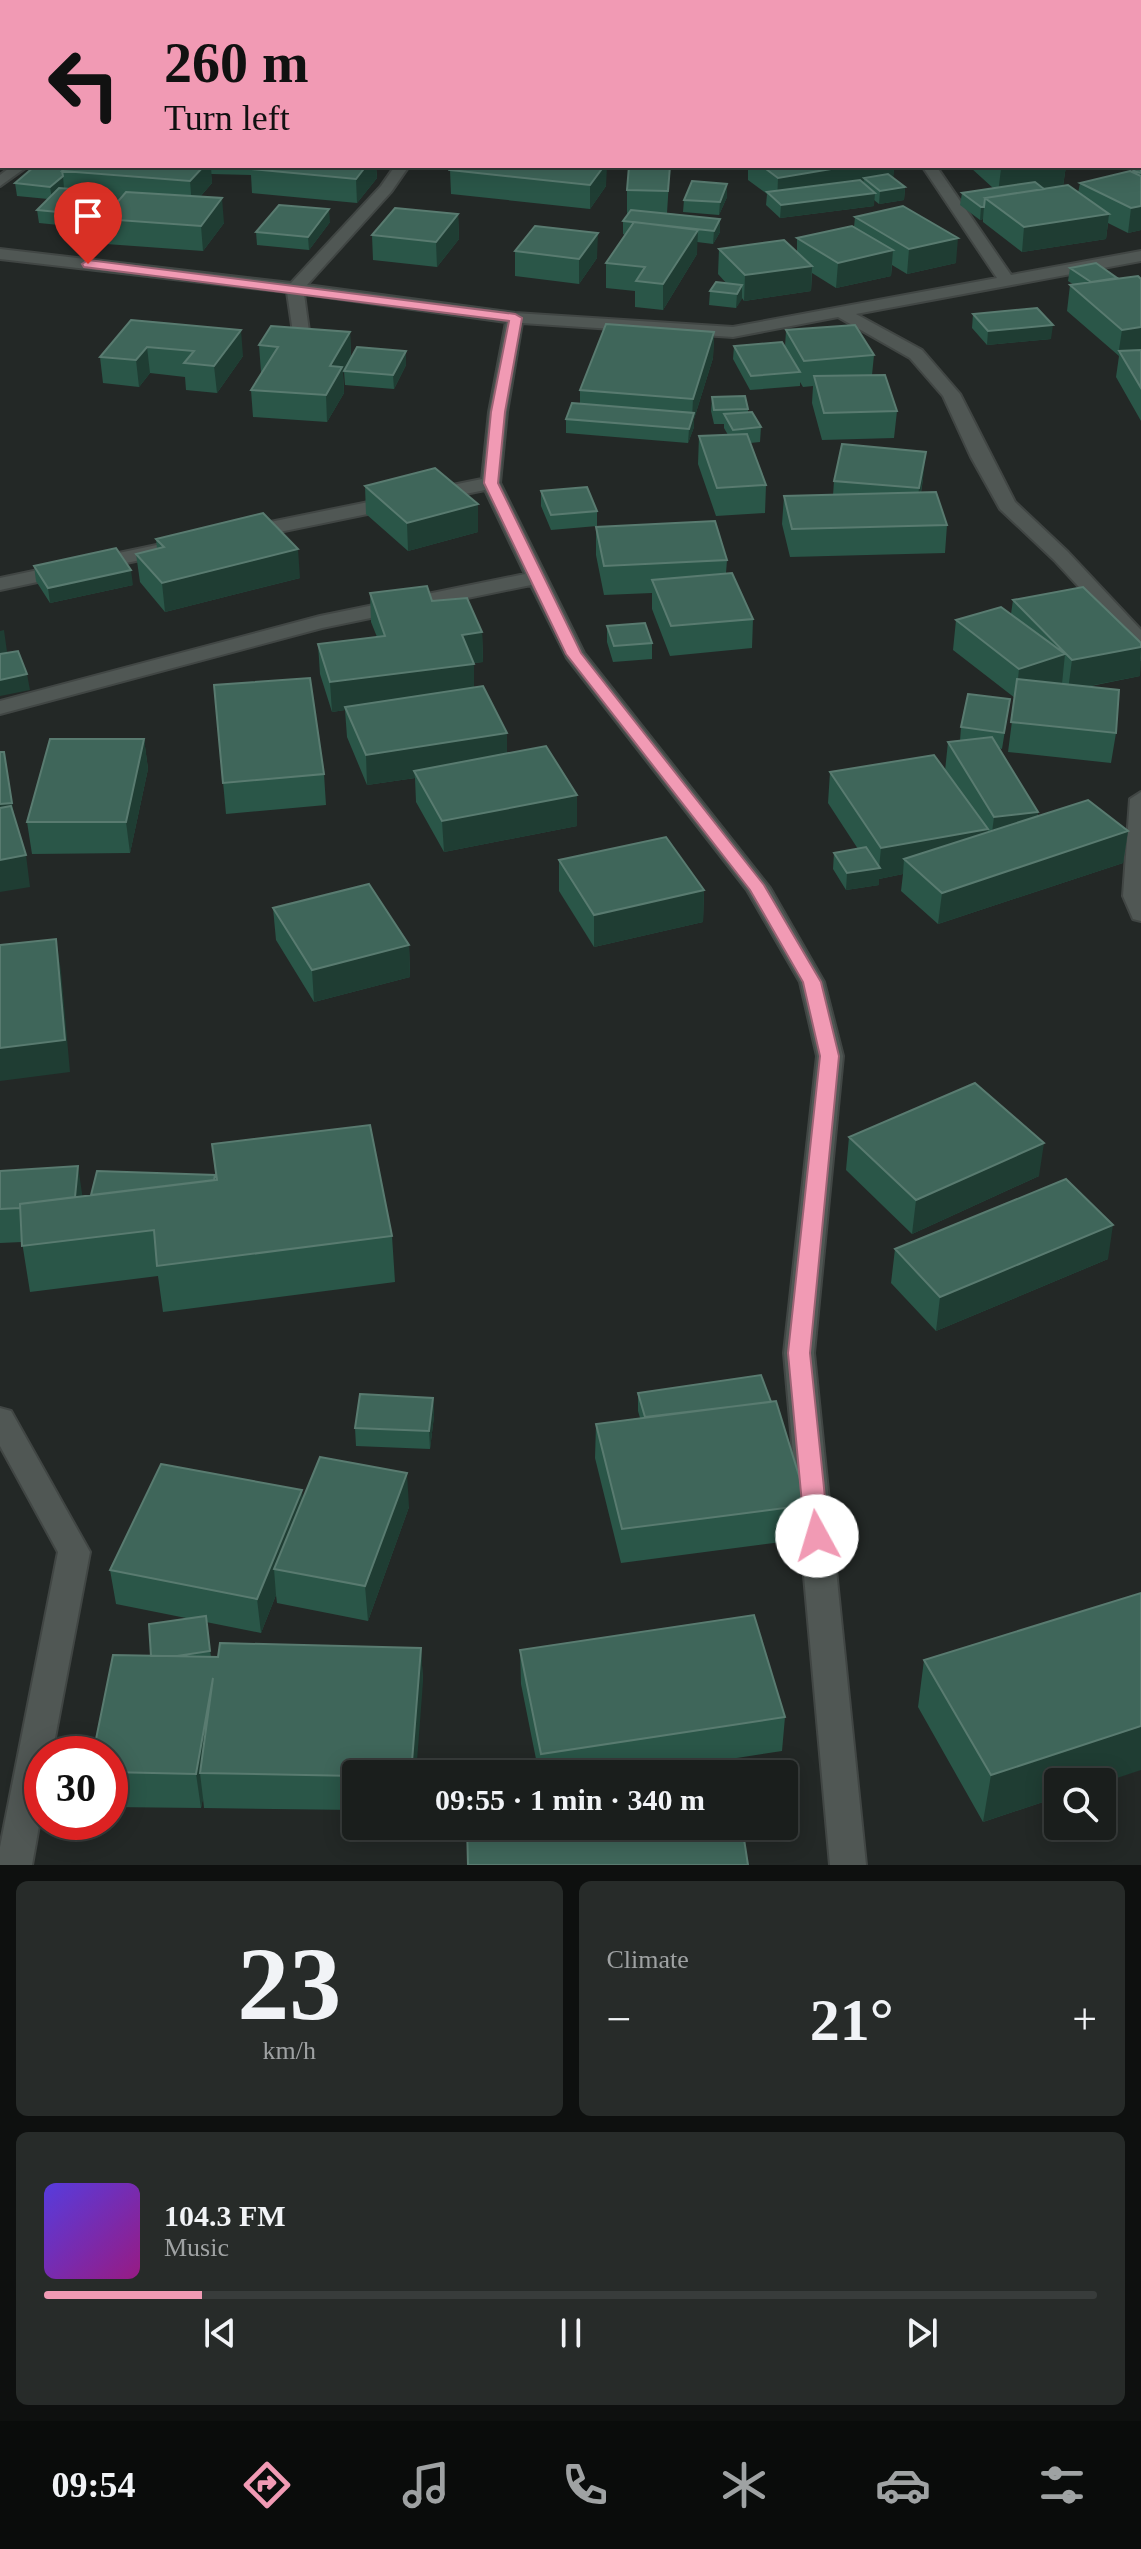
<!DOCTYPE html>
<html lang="en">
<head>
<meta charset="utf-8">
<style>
	:root { --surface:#1a1e1c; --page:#272b29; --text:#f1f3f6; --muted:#9fa2a3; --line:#383c3b; --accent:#f19ab4 }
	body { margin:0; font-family:"Times New Roman",serif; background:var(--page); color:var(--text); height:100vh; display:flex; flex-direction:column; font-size:30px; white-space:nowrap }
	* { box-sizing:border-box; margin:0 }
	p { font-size:26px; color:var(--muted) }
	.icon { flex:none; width:44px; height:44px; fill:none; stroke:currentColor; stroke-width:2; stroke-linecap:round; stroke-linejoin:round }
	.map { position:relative; height:1865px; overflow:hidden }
	.sheet { display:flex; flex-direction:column; gap:16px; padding:16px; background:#0e100f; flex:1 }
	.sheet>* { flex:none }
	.banner { position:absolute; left:0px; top:0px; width:1142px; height:168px; box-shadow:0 4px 20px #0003,0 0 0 2px var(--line); background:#f19ab4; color:#111; overflow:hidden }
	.tools { position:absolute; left:1044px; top:1768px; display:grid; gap:16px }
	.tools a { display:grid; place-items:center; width:72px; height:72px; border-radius:8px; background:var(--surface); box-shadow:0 4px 20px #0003,0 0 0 2px var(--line); font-size:40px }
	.speed { position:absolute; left:24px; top:1736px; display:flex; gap:16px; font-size:40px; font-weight:700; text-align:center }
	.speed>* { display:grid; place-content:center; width:104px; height:104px; border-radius:50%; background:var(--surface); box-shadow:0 4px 20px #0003,0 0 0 2px var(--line); line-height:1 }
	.speed .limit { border:12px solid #d22; background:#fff; color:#111 }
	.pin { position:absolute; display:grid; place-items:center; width:68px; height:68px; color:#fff; margin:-82px -34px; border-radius:50% 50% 50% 0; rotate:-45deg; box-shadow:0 0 8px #0007 }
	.pin .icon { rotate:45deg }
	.me { position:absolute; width:88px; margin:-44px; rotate:354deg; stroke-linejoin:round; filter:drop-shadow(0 0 6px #0008) }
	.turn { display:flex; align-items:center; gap:28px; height:168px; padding:0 32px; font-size:36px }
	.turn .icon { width:104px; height:104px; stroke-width:2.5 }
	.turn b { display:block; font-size:56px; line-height:68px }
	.big { font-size:60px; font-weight:800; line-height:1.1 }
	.sheet .card { flex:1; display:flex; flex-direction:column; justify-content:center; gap:12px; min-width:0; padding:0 28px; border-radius:12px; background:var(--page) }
	.sheet .dial { align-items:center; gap:0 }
	.dial b { font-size:104px; line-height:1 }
	.song { display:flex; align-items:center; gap:24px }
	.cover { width:96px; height:96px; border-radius:12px; background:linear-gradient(135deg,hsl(250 70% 55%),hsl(310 70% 35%)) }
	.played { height:8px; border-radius:4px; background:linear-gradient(90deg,var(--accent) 15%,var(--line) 15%) }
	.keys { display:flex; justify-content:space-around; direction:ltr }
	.heat { display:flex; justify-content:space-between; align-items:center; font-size:44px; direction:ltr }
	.sheet .tiles { flex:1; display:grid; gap:16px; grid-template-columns:1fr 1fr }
	.card:last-child { grid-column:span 2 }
	.trip { position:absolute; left:342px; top:1760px; width:456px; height:80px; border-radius:8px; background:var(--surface); box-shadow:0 4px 20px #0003,0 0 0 2px var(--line); font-weight:800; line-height:80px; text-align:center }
	.menu { display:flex; height:128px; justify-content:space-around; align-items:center; background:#0a0c0b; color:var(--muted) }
	.menu .icon { width:56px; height:56px }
	.menu .current { color:var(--accent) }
	.menu b { font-size:36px; color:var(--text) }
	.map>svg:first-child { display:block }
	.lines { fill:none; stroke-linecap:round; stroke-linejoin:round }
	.minor-casing { stroke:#414644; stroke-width:4 }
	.minor { fill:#505754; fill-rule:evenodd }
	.wall { fill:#2a5648 }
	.shaded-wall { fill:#1f3d33 }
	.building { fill:#3f665a; stroke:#597b70; stroke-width:2 }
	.route { fill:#f19ab4; stroke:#9d6475; stroke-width:2 }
</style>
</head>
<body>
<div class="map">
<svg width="1141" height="1865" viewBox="0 0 1141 1865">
	<rect width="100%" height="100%" fill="#232826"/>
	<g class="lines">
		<defs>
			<path id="minor" d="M108,0h12l1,2h-12z
				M830,0h13l1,2h-13z
				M12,166h16l-28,20v-11z
				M395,166h14l-18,26 -84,93 208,28 218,14 264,-49 -75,-112h14l75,109 130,-24v10l-285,53 66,36 38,44 55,108 53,50 73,78v29l-7,-2 -9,-20 -71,-77 -54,-51 -29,-52 -28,-61 -33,-38 -72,-41 -105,20 -211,-14 -15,89 -7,71 84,170 186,235 54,94 19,74 -29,297 52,512h-36l-46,-512 33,-297 -17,-74 -53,-92 -180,-232 -36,-73 -209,43 -322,86v-13l320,-85 205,-42 -40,-84 -240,49 -10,-6 10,-6 237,-48 7,-67 17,-90 -202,-28 7,52 -8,5 -8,-5 -8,-54 -287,-33v-10l291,34 90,-97z
				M166,543l10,6 -3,4 -173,37v-12z
				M1141,792v129l-8,-2 -10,-23 7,-97z
				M0,1408l11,3 79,141 -38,202h-10v55l-10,56h-32v-18l58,-295 -58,-106z"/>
		</defs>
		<use href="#minor" class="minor-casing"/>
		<use href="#minor" class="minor"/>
	</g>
	<path class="wall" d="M1,0h83v2h-82v3z
		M287,0h150v2h-149z
		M477,0h207v2h-207z
		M686,0h135v2h-135z
		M870,0h26v1l-15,1h-10z
		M1025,0h116v37h-1v-35h-113z
		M0,48h2v47h-2z
		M0,95h2v55l-2,-1v7z
		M1141,165v65l-13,3 -20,-10 -2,16 -84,13 -39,-30v-3l-3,1 -20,-15 2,-12 31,-5 -22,-20 1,-2h94l-3,20 -20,2 35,5 2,-10 52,-11z
		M35,166h341l1,12 -20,25 -105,-10 -1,-18 -40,-1 1,9 -12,14 24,26 -21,28 -97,-7 -3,-25 16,-19 -9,-1 1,6 -22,23 -50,-5 -2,-13 11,-11 -31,-3 -2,-13z
		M670,166l-3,47 53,6v13l-7,12 -16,-2v12l-34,56 -28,-3v-16l-29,-3v-25l19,-28 -2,-1v-13l5,-7h-1v-24z
		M748,166h146l-1,12 12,9 -1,13 -25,4 -5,-4v6l-94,12 -14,-13 1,-11 -19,-14z
		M450,170l156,16 -16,23 -139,-15z
		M727,184v13l-8,18 -36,-3 1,-12z
		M458,214l1,25 -22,28 -64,-7 -1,-25z
		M855,217l101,46 -49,11 -15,-9 -1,11 -55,12 -24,-15 -1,18 -67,10 -2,-3 -6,10 -27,-3 1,-14 17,-7 -9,-10 1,-25 78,3v-14l57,-11z
		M330,222l-21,28 -52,-5 -1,-13z
		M515,251l82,7 -18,26 -64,-8z
		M1070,268l47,10 -1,1h25v142l-25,-44 3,-21 -52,-45 3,-26h4l-6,-4z
		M973,314l78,25 -64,6 -15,-17z
		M131,320l112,36 -26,37 -31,-3 -1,-13 -35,-4 -11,14 -36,-4 -3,-26z
		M786,330l88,25 -2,20 25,36 -3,27 -72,2 -10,-37 1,-17 -10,1 -3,-5v4l-50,4 -17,-31 1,-13 51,1z
		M350,332l1,26 -8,15 1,20 -17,29 -74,-5 -2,-27 12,-18h-2l-2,-27z
		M714,332l-1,26 -19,61v8l-6,16 -122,-10v-14l14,-15v-14z
		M406,365l-12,24 -49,-4 -1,-14z
		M712,397l36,12v3l13,15 -1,15 -10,1 16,42 -1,28 -49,3 -18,-52 1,-28 29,-1 -4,-7v-4h-10l-3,-13z
		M923,479l-2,14 26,32 -2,28 -155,4 -8,-33 2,-28 49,-1 1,-14z
		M365,486l113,46 -70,19 -42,-37z
		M541,491l56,20v15l-46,4 -10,-24z
		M596,527l131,33 -1,13 27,46 -1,29 -82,8 -18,-47v-16l-48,2 -8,-40z
		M156,539l144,39 -135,34 -25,-30 -4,-28 21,-5z
		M34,566l99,19 -83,18 -14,-22z
		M370,593l62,8 50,31 1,30 -10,1 1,24 33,46v21l70,41v31l-133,26 -28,-50 -1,-24 -48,7 -20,-48 -2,-27 -13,2 -12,-38 -2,-30 59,-7 -6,-15z
		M1013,600l128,43 -1,33 -54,11 30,46 -5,30 -103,-11 7,-54 -62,-48 3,-30 55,-6z
		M607,626l45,17v16l-39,3 -6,-20z
		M214,685l110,89 2,31 -100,9z
		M1010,699l-8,50 -3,-1 39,64v4l90,15 -5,32 -185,61 -37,-33 2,-17 -24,5v6l-33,5 -13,-21 1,-16 24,-4 -30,-46 2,-31 115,-1 3,-29 12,-1 1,-14z
		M144,739l4,30 -18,84 -98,1 -5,-32z
		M559,860l145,30 -1,32 -109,25 -35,-56z
		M273,908l136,37 1,32 -96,25 -38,-62z
		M849,1137l190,39 -127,58 -66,-64z
		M212,1144l180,92 3,46 -232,30 -5,-36 -128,16 -8,-50 -22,1v-72l82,25 133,-21 1,5z
		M895,1249l213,10 -172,72 -45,-48z
		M638,1393l170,112 -3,34 -184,24 -26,-105 1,-34 44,-6 -2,-7z
		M433,1398l1,18 -4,33 -74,-3 -1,-18z
		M303,1499l106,8 -41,114 -91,-18 -1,-8 -15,38 -55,-11 5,35 210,-9 2,34 -67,92v36l-152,-2 -1,-10 -2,10 -91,-1v-53l41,-98 35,-38 -70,-14 -6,-34z
		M520,1650l265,67 -3,34 -148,23h-95l-18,-90z
		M924,1660l134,122v15l-75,25 -65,-115z"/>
	<path class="shaded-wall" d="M172,0h77v2h-76z
		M913,0h36l-17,2h-19z
		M1054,0h48v2h-48z
		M204,166h7l1,17 -20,23 -2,-25z
		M366,166h10l1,12 -20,25 -1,-24z
		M604,166h3l-1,20 -16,23v-24z
		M849,166h45l-1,16 -29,-4 -1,9 -86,15 1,-24z
		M1027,166h39l-3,20 -65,7 3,-24z
		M63,176l1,12 -12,11 -2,-12z
		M727,184v13l-8,18 1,-13z
		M905,187l-1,13 -25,4 1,-13z
		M109,192l2,13 -22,23 -1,-13z
		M875,193l-1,13 -94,12 1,-13z
		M222,198l2,25 -21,28 -2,-25z
		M1141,206v24l-13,3 3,-25z
		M981,207h3l-1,12 -3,1z
		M329,209l1,13 -21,28 -1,-13z
		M458,214l1,25 -22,28 -1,-25z
		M1109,214l-3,25 -84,13 2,-25z
		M720,219v13l-7,12 1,-13z
		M698,230l-1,24 -34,56v-26z
		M598,233l-1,25 -18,26v-25z
		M958,238l-2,25 -49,11 2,-25z
		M893,250l-2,26 -55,12 2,-25z
		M812,266l-1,25 -67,10 1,-26z
		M742,285v14l-6,9 1,-14z
		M1053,325l-2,14 -64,6 1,-14z
		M1141,327v26l-22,-2 -1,5 4,-26z
		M241,330l2,26 -26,37 -3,-27z
		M350,332l1,26 -8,15 1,20 -17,29 -1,-27 4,-29z
		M714,332l-1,26 -19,61v8l-6,16 1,-14 3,-10 1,-20z
		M147,347l3,26 -11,14 -3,-27z
		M406,351v14l-12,24 -1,-14z
		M926,452l-3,27 -7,37 3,-28z
		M478,504v28l-70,19 -1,-28z
		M298,549l2,29 -135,34 -3,-29z
		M131,570l2,15 -83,18 -2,-15z
		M4,630l4,29 -8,2v-30z
		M482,632l1,30 -20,2 -1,-29z
		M1141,647l-1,29 -72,14 4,-30z
		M1065,654l-3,30 -46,15 3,-30z
		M474,664v30l-129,13v3l-13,2 -2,-30z
		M27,674l3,16 -30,6v-16z
		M507,733v30l-93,8 1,7 -48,7 -1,-30z
		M144,739l4,30 -18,84 -4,-31z
		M4,752l13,82 -17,2v-32z
		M577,795v31l-133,26 -2,-31z
		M1038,812l-4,31 -44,5 4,-31z
		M988,829l-3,31 -81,-1 -1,15 -24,5v6l-33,5 1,-17 32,-5 2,-20z
		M1128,831l-5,32 -185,61 4,-31z
		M26,855l4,32 -30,5v-32z
		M704,890l-1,32 -109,25v-32z
		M56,939l5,32 9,101 -70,9v-33z
		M409,945l1,32 -96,25 -2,-32z
		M1044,1143l-5,33 -127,58 4,-34z
		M78,1166l5,34 -8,5z
		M1113,1225l-5,34 -172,72 4,-34z
		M433,1398l1,18 -4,33 -1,-18z
		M407,1473l2,34 -41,114 -3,-35z
		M302,1490l3,35 -31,44 2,26 -15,38 -4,-34z
		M421,1648l2,34 -7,92h-5z
		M213,1678l-13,95 3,25 -2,10 -5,-34z
		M1141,1726v44l-39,13 -44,-1v15l-75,25 8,-47z"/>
	<path class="building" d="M389,0h46v2h-46z
		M480,0h67l-67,1z
		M689,0h20l2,2h-21z
		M1090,0h44l3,2h-69z
		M0,48h2v24h-2z
		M0,95h2v29l-2,2z
		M1141,165v8l-8,-2 7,-5z
		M35,166h32l-5,5 1,5 -13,11 -35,-4z
		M67,166h137l-14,15 -128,-10z
		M254,166h112l-10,13 -105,-10z
		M454,166h150l-14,19 -140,-15z
		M629,166h41l-2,25 -41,-1z
		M762,166h87l-71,12z
		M998,166h29l-26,3z
		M1130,171l11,5v30l-10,2 -51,-25z
		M888,174l17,13 -25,4 -16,-13z
		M860,180l15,13 -94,12 -14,-13z
		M692,181l35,3 -7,18 -36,-2z
		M1035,182l9,7 -59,9 -1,9h-3l-19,-14z
		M1068,185l41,29 -85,13 -39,-29z
		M59,188l50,4 -21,23 -51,-5z
		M126,192l96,6 -21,28 -98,-7z
		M279,205l50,4 -21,28 -52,-5z
		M903,206l55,32 -49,11 -54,-32z
		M395,208l63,6 -22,28 -64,-7z
		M631,210l89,9 -6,12 -91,-10z
		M634,222l64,8 -35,54 -27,-3 9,-14 -39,-4z
		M535,226l63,7 -19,26 -64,-8z
		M852,226l41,24 -55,13 -41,-25z
		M784,240l28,26 -67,9 -26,-26z
		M1096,263l21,15 -26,4 -21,-14z
		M1138,276l3,3v48l-19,3 -52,-45z
		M716,282l26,3 -5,9 -27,-3z
		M1037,308l16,17 -65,6 -15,-17z
		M131,320l110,10 -27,36 -30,-3 10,-12 -47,-4 -11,13 -36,-3z
		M606,324l108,8 -21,67 -113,-9z
		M855,325l19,30 -70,6 -18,-31z
		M271,326l79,6 -20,34 12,1 -16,28 -75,-5 27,-43 -19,-2z
		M782,342l18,30 -49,4 -17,-30z
		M357,347l49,4 -13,24 -49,-4z
		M1141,350v38l-22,-37z
		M885,375l12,36 -73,2 -10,-37z
		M745,396l3,13 -34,1 -2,-13z
		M572,403l122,10 -5,16 -123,-10z
		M752,412l9,15 -28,3 -9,-16z
		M747,434l19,51 -49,3 -18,-52z
		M842,444l84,8 -7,36 -85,-7z
		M435,468l43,36 -71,19 -42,-37z
		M587,487l10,24 -46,4 -10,-24z
		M936,492l11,33 -155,4 -8,-33z
		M263,513l35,36 -136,34 -26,-29 28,-7 -8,-8z
		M715,521l12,39 -123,6 -8,-39z
		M116,548l15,22 -83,18 -14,-22z
		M732,573l21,46 -82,7 -19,-46z
		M427,586l5,15 35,-3 15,34 -20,3 12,29 -144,18 -12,-38 67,-8 -15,-43z
		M1083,587l58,56v4l-69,13 -59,-60z
		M1001,607l64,47 -46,15 -63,-49z
		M645,623l7,20 -38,3 -7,-20z
		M18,651l9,23 -27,6v-26z
		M310,678l14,96 -101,9 -9,-98z
		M1017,679l102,11 -3,43 -105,-11z
		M483,686l24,47 -141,22 -21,-48z
		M968,694l42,5 -6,34 -43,-6z
		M992,737l46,75 -44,5 -46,-75z
		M50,739h94l-18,83h-99z
		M546,746l31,49 -135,26 -28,-50z
		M0,752h4l8,51 -12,1z
		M934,755l54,74 -107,19 -51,-76z
		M1088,800l40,31 -186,62 -38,-34z
		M11,806l15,49 -26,5v-52z
		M666,837l38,53 -110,25 -35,-55z
		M866,847l14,21 -33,5 -13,-20z
		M369,884l40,61 -97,25 -39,-62z
		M56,939l9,101 -65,8v-103z
		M975,1083l69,60 -128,57 -67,-63z
		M370,1125l22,111 -235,30 -3,-36 -132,16 -2,-42 197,-24 -5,-36z
		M78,1166l-3,31 -55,7v4l-20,1v-38z
		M97,1171l118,4 -1,5 -123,15z
		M1066,1179l47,46 -173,72 -45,-48z
		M761,1375l10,27 -126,15 -7,-24z
		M360,1394l73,4 -4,33 -74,-3z
		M776,1401l32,104 -186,24 -26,-105z
		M320,1457l87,16 -42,113 -91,-17z
		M161,1464l141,26 -45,109 -147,-29z
		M1141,1593v133l-150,49 -67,-115z
		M754,1615l31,102 -244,37 -21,-104z
		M206,1616l4,35 -33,5h-26l-2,-32z
		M220,1643l201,5 -10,126h-55v2l-156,-3 13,-95 -17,96 -86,-2v-18h-17l20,-99 105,2z
		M467,1826h275l6,39h-280z"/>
	<path class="route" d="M88,260l427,54 7,4 -17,94 -7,71 83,170 183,232 57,97 18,74 -29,297 19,183 -4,7 -8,2 -9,-2 -3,-7 -17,-183 32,-297 -17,-74 -53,-92 -184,-236 -82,-171 7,-71 18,-91 -425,-54 -2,-3z"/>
</svg>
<div class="tools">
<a><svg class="icon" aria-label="search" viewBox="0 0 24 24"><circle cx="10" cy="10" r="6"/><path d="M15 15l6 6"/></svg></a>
</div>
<div class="speed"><div class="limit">30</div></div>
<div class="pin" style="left:88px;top:264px;background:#d93025"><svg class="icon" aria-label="arrive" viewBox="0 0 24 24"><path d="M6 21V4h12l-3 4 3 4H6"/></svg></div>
<svg class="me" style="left:817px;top:1536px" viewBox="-20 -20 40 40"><circle r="19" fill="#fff"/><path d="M0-13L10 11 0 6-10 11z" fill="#f19ab4"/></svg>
<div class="trip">09:55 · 1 min · 340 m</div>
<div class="banner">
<div class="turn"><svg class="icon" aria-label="left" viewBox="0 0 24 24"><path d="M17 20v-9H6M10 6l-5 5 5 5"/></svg><div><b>260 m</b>Turn left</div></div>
</div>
</div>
<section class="sheet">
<div class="tiles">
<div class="card dial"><b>23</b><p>km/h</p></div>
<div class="card"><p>Climate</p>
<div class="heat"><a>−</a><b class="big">21°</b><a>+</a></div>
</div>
<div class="card">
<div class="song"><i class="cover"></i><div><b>104.3 FM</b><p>Music</p></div></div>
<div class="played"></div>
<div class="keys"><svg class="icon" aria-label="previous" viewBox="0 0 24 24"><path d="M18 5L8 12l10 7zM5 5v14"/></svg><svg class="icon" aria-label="pause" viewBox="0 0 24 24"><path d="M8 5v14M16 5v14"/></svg><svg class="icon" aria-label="next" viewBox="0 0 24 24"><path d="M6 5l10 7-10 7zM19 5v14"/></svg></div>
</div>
</div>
</section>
<nav class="menu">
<b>09:54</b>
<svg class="icon current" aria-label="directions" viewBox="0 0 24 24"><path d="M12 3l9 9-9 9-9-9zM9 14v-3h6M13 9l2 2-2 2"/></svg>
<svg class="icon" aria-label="music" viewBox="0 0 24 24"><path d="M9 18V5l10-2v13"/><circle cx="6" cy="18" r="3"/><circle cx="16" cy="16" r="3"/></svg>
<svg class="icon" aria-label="phone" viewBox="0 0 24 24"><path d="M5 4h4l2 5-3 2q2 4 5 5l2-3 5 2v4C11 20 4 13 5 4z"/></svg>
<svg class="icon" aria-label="climate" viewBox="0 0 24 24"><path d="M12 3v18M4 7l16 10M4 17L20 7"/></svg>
<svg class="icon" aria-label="car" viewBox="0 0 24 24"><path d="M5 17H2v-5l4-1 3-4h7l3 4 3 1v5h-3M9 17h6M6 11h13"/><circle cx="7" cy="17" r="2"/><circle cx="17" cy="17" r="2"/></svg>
<svg class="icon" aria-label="filters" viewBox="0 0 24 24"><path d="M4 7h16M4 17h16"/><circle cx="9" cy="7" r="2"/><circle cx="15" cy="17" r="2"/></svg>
</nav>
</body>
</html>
